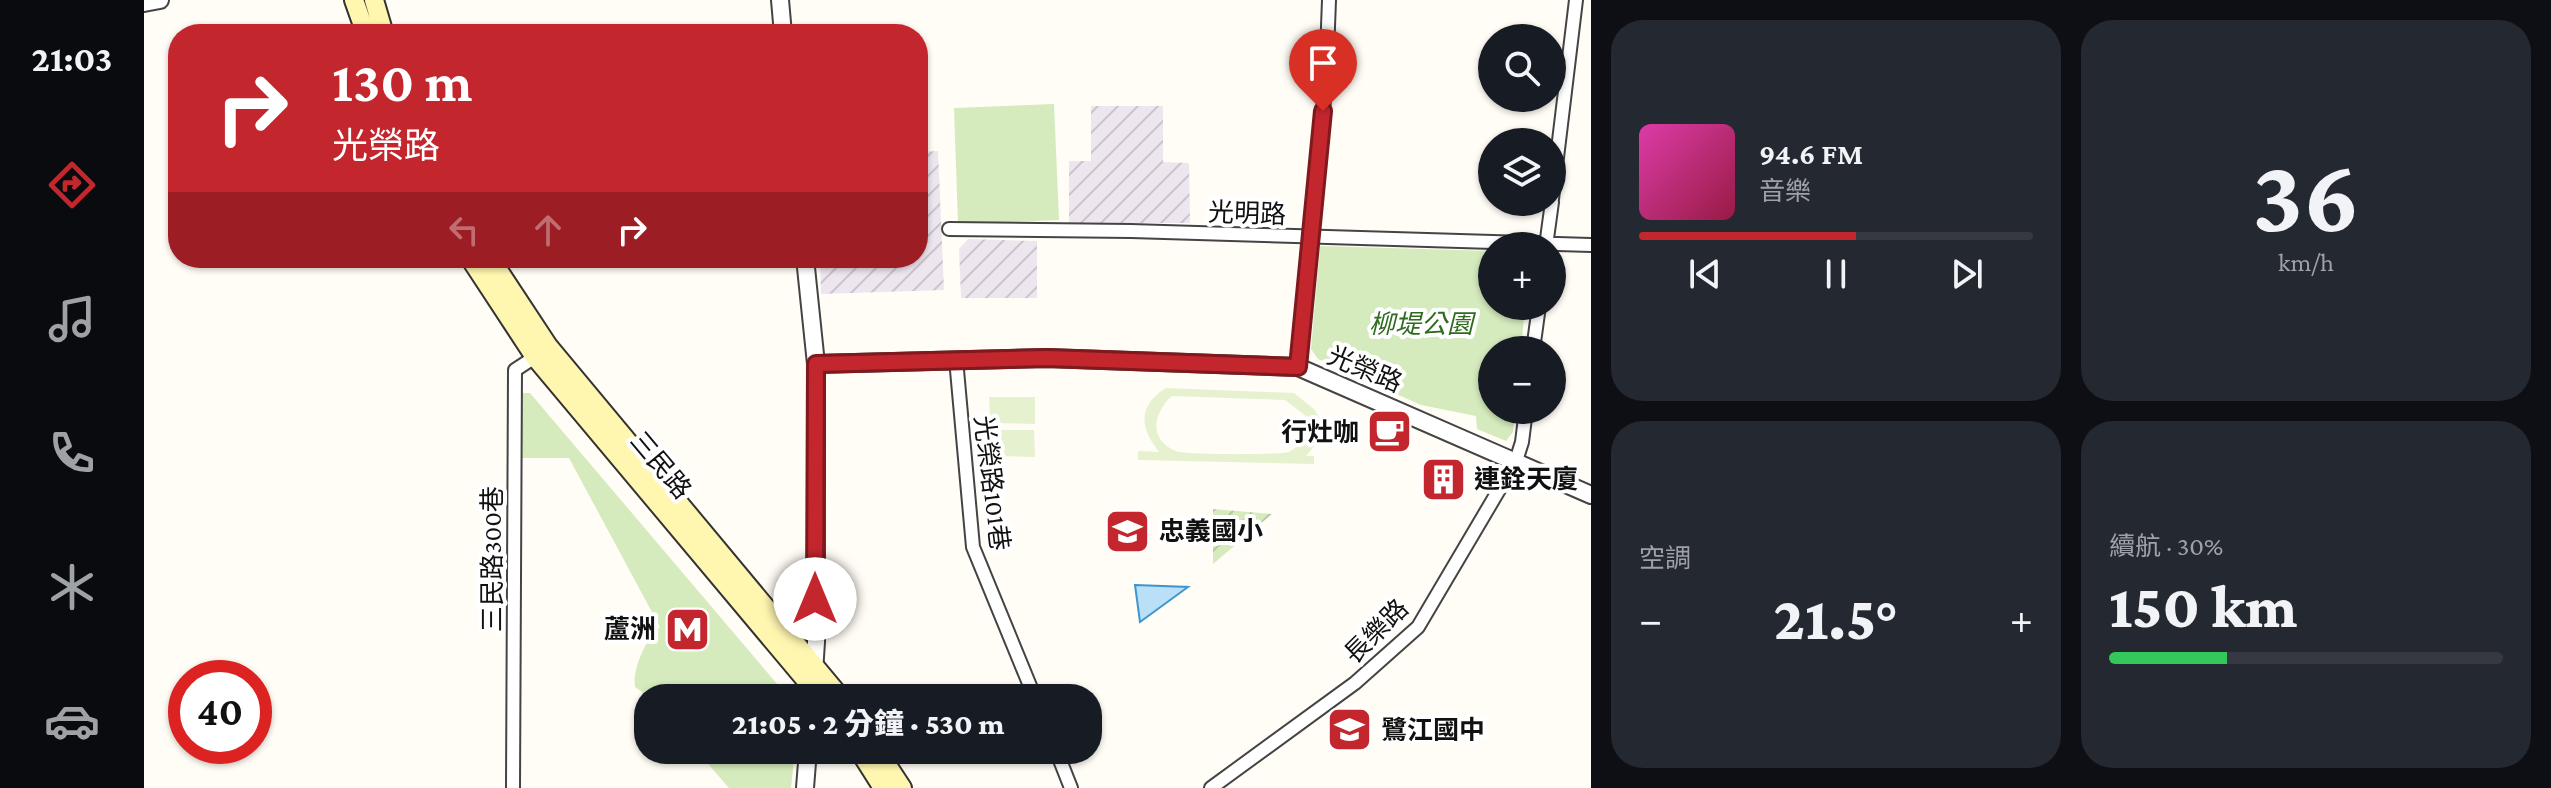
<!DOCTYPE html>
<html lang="zh-TW">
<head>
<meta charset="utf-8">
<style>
	:root { --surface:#171b24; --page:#242831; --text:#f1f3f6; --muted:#9ea1a6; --line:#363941; --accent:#c4262e }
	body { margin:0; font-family:"Crimson Pro","Noto Sans TC",serif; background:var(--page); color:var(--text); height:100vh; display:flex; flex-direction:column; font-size:30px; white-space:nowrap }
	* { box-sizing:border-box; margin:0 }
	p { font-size:26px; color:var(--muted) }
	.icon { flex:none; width:44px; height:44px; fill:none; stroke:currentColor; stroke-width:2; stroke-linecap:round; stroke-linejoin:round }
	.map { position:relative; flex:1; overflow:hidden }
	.side { display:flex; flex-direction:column; gap:20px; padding:20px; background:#0d0f14; width:960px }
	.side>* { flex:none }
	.guide { position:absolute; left:24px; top:24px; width:760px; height:244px; border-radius:32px; box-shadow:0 2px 6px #0004; background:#c4262e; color:#fff; overflow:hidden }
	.fabs { position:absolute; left:1334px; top:24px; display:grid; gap:16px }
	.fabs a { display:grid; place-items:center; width:88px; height:88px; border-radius:50%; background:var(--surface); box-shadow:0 2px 6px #0004; font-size:40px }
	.speed { position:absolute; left:24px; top:660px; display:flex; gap:16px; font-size:40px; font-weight:700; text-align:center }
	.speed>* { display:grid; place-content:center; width:104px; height:104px; border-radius:50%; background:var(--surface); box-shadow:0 2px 6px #0004; line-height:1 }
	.speed .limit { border:12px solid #d22; background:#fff; color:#111 }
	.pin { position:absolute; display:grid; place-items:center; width:68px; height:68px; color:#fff; margin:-82px -34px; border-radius:50% 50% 50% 0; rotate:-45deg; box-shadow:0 0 8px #0007 }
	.pin .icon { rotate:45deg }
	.me { position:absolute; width:88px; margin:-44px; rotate:0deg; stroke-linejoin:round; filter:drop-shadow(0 0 6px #0008) }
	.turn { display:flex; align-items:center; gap:28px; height:168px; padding:0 32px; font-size:36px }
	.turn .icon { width:104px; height:104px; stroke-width:2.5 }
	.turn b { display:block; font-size:56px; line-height:68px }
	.lanes { display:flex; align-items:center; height:76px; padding:0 32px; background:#0003; justify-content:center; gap:40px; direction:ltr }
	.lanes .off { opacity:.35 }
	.big { font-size:60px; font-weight:800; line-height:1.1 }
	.side .tile { flex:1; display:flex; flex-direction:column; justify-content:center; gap:12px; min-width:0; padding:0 28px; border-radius:32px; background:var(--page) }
	.side .dial { align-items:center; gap:0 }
	.dial b { font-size:104px; line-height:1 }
	.song { display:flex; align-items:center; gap:24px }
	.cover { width:96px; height:96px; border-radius:12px; background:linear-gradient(135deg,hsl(320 70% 55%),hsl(340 70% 35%)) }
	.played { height:8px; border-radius:4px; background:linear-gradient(90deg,var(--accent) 55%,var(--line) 55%) }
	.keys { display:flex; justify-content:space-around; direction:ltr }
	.heat { display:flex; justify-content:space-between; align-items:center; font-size:44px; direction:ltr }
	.charge { height:12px; border-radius:6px; background:linear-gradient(90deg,#34c759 30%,var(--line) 0) }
	.side .tiles { flex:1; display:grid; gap:20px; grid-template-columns:repeat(2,1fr) }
	.trip { position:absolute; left:490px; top:684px; width:468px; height:80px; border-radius:32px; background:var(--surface); box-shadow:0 2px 6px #0004; font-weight:800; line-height:80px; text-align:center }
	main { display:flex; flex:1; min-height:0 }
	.menu { display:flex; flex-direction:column; width:144px; justify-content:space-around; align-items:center; background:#090b0e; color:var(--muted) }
	.menu .icon { width:56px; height:56px }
	.menu .current { color:var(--accent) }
	.menu b { font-size:36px; color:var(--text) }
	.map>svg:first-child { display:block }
	.industrial { fill:url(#industrial-furrows) }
	.park { fill:#d5ebbd }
	.garden { fill:url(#garden-furrows) }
	.pitch { fill:#e6f2cf; fill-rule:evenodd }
	.water { fill:#b9e0f7; stroke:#3f96cf; stroke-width:2 }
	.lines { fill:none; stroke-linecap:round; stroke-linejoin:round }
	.minor-casing { stroke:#444; stroke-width:16 }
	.tertiary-casing { stroke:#444; stroke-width:20 }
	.secondary-casing { stroke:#333; stroke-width:22 }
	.minor { stroke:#fff; stroke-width:12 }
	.tertiary { stroke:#fff; stroke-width:16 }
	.secondary { stroke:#fff6b0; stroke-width:18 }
	.route-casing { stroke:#7f191e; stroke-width:20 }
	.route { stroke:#c4262e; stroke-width:14 }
	.labels { text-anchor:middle; stroke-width:8; stroke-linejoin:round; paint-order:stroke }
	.street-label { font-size:26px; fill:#111; stroke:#fff }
	.park-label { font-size:26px; font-style:italic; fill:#2f6b1f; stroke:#fff }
	.poi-label { font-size:26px; font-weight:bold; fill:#111; stroke:#fff; text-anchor:start }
</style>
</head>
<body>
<main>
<nav class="menu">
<b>21:03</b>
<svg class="icon current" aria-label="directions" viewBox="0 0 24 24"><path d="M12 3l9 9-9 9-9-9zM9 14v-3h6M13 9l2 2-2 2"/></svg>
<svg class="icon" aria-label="music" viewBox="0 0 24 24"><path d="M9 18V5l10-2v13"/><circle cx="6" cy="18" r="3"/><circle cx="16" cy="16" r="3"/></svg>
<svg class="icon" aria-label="phone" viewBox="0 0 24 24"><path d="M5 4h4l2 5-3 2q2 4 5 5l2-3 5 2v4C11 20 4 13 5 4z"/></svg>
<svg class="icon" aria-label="climate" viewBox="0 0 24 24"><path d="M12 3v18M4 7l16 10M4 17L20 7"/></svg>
<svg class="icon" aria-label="car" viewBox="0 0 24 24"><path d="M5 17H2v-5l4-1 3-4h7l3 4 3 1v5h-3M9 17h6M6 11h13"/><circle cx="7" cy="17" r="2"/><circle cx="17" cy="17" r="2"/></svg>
</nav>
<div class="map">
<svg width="1447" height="788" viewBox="0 0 1447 788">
	<defs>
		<pattern id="industrial-furrows" width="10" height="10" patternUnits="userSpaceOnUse" patternTransform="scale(2)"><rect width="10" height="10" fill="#eee6ef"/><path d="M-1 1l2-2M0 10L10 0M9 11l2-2" fill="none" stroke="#cbc4cc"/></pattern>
		<pattern id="garden-furrows" width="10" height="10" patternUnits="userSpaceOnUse" patternTransform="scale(2)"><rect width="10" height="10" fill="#d5ebbd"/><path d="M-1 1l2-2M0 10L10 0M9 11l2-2" fill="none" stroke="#b6c8a1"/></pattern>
	</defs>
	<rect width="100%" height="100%" fill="#fffdf5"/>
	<path class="industrial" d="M947,106h72v56l26,1 1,60h-121v-62h22z
		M794,151l6,139 -123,4 -1,-36h98v-106z
		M824,239l69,2v57h-76l-2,-49z"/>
	<path class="park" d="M910,104l5,116 -101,4 -4,-116z
		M1176,246l172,5v55h33l-4,44h-29v60h23l-2,22 -7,9 -29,-12 -1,-13 -55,-11 -103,-46 -7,-10z
		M378,393h8l259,305h-138l-16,-11c-3,-17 11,-49 25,-60l-91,-169h-47z
		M552,750h99l-4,38h-62z"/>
	<path class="garden" d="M1069,509l59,5 -59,50z"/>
	<path class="pitch" d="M1022,388l128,5 21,17 8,14 -2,14 -15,18h8v8l-176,-4v-9l21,1c-19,-24 -22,-46 7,-64zM1028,396l113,4 21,16c2,16 -1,28 -17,36 -8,3 -105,3 -113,-1 -28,-11 -23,-38 -4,-55z
		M845,397h46v27l-45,-1z
		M844,430h46l1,27 -45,-1z"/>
	<path class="water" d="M991,585l53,2 -48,35z"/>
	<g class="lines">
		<defs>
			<path id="minor" d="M1408,199l24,-199
				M805,229l182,2 460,14
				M1402,246l6,-44
				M1389,350l6,-44
				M812,359l17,188 62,151
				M1154,367l28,-287 3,-80
				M912,750l15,38
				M369,788l2,-418 26,-17
				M1067,788l144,-105 63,-56 98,-166 6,-19 4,-32"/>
			<path id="tertiary" d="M636,0l3,34
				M0,3l16,-3
				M661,258l11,106v278l-2,30
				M672,364l231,-6 251,9 293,128
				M661,788l3,-38"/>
			<path id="secondary" d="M210,0l12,34
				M230,0l10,34
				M326,258l65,99 286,341
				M346,258l58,88 293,352
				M715,750l24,38
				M733,750l25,38"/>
		</defs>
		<use href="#minor" class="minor-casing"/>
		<use href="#tertiary" class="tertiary-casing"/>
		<use href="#secondary" class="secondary-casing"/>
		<use href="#minor" class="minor"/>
		<use href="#tertiary" class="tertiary"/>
		<use href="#secondary" class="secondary"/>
	</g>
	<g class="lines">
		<defs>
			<path id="route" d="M671,599l1,-235 231,-6 251,9 25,-256"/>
		</defs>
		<use href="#route" class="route-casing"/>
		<use href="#route" class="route"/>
	</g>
	<defs>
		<symbol id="cafe-square" viewBox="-11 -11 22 22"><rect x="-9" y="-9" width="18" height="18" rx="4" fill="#c4262e" stroke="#fff"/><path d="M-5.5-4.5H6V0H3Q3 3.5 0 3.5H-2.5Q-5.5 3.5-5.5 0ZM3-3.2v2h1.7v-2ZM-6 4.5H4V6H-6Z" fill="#fff"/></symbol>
		<symbol id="building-square" viewBox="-11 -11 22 22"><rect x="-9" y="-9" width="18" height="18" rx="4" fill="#c4262e" stroke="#fff"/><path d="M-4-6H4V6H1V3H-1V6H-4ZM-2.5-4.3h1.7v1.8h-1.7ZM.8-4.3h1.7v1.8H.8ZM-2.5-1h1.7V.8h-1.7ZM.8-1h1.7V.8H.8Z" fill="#fff"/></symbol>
		<symbol id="school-square" viewBox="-11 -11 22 22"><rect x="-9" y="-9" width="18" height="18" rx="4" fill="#c4262e" stroke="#fff"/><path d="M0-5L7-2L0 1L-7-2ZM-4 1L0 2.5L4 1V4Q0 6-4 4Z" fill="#fff"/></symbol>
		<symbol id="metro-square" viewBox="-11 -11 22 22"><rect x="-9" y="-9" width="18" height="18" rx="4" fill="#c4262e" stroke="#fff"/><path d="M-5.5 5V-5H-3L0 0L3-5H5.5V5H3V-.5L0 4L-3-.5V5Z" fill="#fff"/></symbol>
	</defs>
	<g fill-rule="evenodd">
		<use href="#cafe-square" x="1220" y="406" width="51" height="51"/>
		<use href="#building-square" x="1274" y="454" width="51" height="51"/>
		<use href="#school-square" x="958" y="506" width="51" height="51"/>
		<use href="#metro-square" x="518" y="604" width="51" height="51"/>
		<use href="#school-square" x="1180" y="704" width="51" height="51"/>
	</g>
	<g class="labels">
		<g class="street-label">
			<text transform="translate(1103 213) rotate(2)" y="9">光明路</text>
			<text transform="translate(1221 369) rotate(23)" y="9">光榮路</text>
			<text transform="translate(517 465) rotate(50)" y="9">三民路</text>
			<text transform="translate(848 483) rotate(83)" y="9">光榮路101巷</text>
			<text transform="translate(348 559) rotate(-90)" y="9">三民路300巷</text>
			<text transform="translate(1232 631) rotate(-45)" y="9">長樂路</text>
		</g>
		<g class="park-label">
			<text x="1277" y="333">柳堤公園</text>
		</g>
		<g class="poi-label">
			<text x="1215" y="441" text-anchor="end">行灶咖</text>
			<text x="1330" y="488">連銓天廈</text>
			<text x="1015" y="540">忠義國小</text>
			<text x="512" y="638" text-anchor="end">蘆洲</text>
			<text x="1237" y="739">鷺江國中</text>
		</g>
	</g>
</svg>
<div class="fabs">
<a><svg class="icon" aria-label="search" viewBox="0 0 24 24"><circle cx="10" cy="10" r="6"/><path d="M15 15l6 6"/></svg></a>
<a><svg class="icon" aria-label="layers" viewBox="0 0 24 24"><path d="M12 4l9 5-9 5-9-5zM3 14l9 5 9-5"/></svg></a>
<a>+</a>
<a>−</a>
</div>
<div class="speed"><div class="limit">40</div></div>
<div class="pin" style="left:1179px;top:111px;background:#d93025"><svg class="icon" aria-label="arrive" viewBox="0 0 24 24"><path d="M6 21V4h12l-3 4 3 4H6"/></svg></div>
<svg class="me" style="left:671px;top:599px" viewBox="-20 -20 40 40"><circle r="19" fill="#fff"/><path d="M0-13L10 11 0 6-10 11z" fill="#c4262e"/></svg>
<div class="trip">21:05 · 2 分鐘 · 530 m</div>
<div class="guide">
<div class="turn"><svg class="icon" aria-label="right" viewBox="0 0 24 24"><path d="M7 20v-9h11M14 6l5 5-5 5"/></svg><div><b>130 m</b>光榮路</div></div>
<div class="lanes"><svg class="icon off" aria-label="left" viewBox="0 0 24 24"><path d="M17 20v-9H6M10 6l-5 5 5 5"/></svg><svg class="icon off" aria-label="ahead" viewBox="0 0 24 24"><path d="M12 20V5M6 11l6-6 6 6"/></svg><svg class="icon" aria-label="right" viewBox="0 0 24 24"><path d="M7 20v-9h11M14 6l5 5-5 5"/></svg></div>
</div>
</div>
<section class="side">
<div class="tiles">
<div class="tile">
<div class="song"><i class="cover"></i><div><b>94.6 FM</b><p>音樂</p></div></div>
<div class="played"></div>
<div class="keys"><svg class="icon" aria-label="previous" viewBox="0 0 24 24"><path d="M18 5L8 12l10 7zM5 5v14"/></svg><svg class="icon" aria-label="pause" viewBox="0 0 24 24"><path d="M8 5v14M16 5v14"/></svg><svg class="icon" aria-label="next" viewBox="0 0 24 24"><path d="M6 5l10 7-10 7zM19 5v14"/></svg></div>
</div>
<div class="tile dial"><b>36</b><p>km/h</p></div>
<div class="tile"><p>空調</p>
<div class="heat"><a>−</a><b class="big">21.5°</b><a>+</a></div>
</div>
<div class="tile"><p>續航 · 30%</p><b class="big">150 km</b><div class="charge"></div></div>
</div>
</section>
</main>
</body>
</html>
